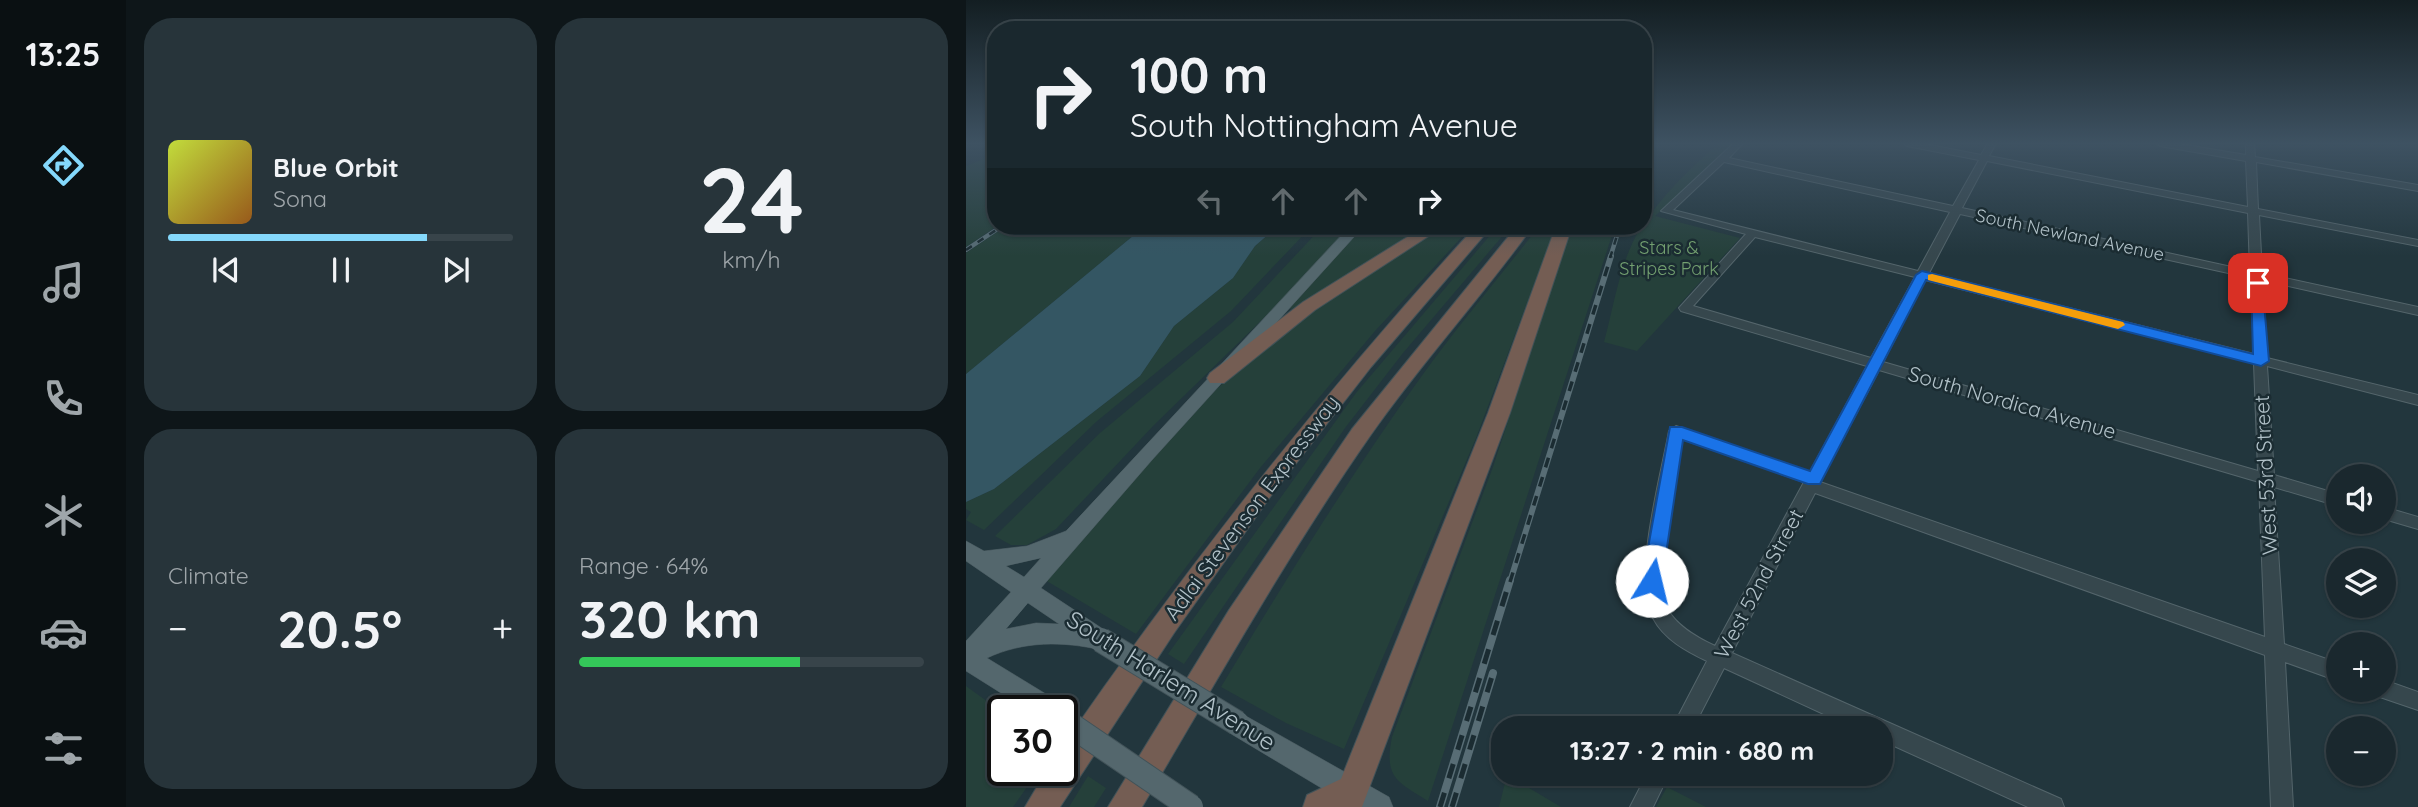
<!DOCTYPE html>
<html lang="en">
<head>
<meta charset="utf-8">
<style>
	:root { --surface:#1a282e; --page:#27343a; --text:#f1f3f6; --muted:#9fa6aa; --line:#38444a; --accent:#84d8fb }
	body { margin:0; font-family:Quicksand,sans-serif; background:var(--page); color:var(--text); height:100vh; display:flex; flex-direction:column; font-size:26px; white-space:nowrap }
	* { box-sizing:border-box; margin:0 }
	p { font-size:23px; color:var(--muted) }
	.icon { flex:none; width:38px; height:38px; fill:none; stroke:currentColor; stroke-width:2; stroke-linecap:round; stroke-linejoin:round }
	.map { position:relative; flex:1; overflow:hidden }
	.drawer { display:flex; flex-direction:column; gap:18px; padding:18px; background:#0e1619; width:840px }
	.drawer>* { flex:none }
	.top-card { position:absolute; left:21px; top:21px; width:665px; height:214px; border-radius:28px; box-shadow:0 2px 5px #0004,0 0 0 2px var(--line); background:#1a282e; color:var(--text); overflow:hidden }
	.tools { position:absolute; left:1360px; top:464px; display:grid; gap:14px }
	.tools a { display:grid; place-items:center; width:70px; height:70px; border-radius:50%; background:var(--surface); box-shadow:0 2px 5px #0004,0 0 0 2px var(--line); font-size:35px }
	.speed { position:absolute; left:21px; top:695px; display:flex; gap:14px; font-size:35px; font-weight:700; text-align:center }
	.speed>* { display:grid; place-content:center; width:91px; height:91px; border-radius:50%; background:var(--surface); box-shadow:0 2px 5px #0004,0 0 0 2px var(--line); line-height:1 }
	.speed .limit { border:4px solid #111; border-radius:10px; background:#fff; color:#111 }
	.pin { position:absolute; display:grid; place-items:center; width:60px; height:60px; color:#fff; margin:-30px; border-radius:14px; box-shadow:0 4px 10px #0006 }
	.me { position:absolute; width:77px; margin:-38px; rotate:9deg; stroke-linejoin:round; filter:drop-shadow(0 0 5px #0008) }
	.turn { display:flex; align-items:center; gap:24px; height:147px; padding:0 28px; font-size:32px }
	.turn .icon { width:91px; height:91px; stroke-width:2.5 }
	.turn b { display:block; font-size:49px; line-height:60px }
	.lanes { display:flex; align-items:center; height:66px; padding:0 28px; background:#0003; justify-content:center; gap:35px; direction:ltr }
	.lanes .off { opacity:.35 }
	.big { font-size:52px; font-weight:800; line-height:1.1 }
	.drawer .widget { flex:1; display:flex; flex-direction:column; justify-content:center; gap:10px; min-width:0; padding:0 24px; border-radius:28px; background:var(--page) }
	.drawer .dial { align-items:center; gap:0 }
	.dial b { font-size:91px; line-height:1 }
	.song { display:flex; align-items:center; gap:21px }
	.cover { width:84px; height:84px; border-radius:10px; background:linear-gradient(135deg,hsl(70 70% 55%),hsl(30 70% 35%)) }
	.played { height:7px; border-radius:4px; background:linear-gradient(90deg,var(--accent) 75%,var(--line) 75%) }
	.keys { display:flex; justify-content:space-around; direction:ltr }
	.heat { display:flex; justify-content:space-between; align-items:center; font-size:38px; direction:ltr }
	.charge { height:10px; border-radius:5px; background:linear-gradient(90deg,#34c759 64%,var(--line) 0) }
	.drawer .tiles { flex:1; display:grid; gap:18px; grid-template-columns:repeat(2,1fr) }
	.trip { position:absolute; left:525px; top:716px; width:402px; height:70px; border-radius:28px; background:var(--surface); box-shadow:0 2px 5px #0004,0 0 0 2px var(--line); font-weight:800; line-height:70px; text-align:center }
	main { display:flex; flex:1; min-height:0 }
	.tab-bar { display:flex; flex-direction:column; width:126px; justify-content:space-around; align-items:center; background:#0a1012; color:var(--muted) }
	.tab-bar .icon { width:49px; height:49px }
	.tab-bar .active { color:var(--accent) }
	.tab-bar b { font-size:32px; color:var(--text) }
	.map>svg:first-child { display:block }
	.green { fill:#25403a }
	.water { fill:#345663 }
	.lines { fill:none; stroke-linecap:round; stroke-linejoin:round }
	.minor-casing { stroke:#54656b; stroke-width:2 }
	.major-casing { stroke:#425359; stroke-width:1 }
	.highway-casing { stroke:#415258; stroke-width:2 }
	.minor { fill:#36474d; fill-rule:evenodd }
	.major { fill:#54676d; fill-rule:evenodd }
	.highway { fill:#745d53; fill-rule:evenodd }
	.rail-far2-casing { stroke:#586d75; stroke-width:4.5 }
	.rail-far1-casing { stroke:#586d75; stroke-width:6 }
	.rail-casing { stroke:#586d75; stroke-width:8 }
	.rail-far2 { stroke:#1b2c32; stroke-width:2.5; stroke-dasharray:7; stroke-linecap:butt }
	.rail-far1 { stroke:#1b2c32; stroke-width:3.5; stroke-dasharray:10; stroke-linecap:butt }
	.rail { stroke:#1b2c32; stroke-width:5; stroke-dasharray:15; stroke-linecap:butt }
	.major-bridge-casing { stroke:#425359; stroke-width:26; stroke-linecap:butt }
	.major-bridge { stroke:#54676d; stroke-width:24 }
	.route { fill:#1a73e8; stroke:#114b97; stroke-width:2 }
	.slow { fill:#f59e0b }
	.labels { text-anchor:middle; stroke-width:5; stroke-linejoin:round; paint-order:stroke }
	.far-street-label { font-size:18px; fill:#b2c2c9; stroke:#1b2c32 }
	.far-park-label { font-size:18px; fill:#73a070; stroke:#1b2c32 }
	.street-label { font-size:21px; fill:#b2c2c9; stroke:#1b2c32 }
	.near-street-label { font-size:24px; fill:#b2c2c9; stroke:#1b2c32 }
</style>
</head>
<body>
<main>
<nav class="tab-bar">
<b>13:25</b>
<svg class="icon active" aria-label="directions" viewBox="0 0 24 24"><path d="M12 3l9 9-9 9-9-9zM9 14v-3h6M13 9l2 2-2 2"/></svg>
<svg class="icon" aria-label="music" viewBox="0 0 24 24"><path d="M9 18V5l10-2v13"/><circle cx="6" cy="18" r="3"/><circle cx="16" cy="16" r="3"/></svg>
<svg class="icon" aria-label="phone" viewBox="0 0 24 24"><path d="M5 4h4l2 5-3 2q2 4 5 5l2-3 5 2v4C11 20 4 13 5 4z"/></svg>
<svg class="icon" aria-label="climate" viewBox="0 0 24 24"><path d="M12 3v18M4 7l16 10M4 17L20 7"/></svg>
<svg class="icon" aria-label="car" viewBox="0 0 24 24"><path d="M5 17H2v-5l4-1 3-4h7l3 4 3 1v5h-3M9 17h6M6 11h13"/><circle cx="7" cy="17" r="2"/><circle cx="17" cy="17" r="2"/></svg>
<svg class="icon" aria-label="filters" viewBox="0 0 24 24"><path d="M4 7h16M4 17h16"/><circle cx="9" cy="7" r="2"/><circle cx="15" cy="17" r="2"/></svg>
</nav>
<section class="drawer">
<div class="tiles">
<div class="widget">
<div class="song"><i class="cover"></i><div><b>Blue Orbit</b><p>Sona</p></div></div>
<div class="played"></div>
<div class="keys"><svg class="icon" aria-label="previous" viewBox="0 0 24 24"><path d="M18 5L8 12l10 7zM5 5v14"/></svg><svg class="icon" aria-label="pause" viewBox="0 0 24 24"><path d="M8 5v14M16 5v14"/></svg><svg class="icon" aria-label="next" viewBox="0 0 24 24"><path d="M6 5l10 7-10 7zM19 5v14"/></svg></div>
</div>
<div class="widget dial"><b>24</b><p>km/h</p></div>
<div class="widget"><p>Climate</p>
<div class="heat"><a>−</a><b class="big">20.5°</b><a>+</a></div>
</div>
<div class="widget"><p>Range · 64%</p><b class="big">320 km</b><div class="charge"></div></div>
</div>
</section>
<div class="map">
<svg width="1452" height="807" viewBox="0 0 1452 807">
	<rect width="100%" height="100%" fill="#22363d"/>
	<path class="green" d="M753,143h16l-80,73 85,22 -103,113 -33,-9c10,-36 16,-81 36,-113 21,-32 49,-60 79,-86z
		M18,159l12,4 1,63 -31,21v-81z
		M40,226h139l-179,148v-121z
		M312,226h34l-81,85 -135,111 -112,108 -18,-10 5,-8 -5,-3v-7l28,-13 146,-113 34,-50 59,-48 22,-32z
		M357,226h26l-3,9 -39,41 -153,149 -98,104 -29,16h-16l-16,-9 105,-103 133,-111z
		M394,226h65l-133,83 -5,-1z
		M476,226h30l-97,105 -115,137 -124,166 -91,-54c72,-84 143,-173 230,-242 52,-42 109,-78 167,-112z
		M532,226h13l-108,127 -58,75 -161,236 -16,-10 188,-261z
		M573,226h17l-80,212 -132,311 -58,-26 -65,-36c64,-106 128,-210 200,-310 37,-52 79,-100 118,-151z
		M606,226h43l-187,575c-32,-20 -44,-24 -36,-64l101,-270z
		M0,686l37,27v57h36l-26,37h-47z
		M541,775l54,32h-62z
		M122,776l18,12 -12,19h-25z
		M701,787l39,20h-50z"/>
	<path class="water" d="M179,226h133l-23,20 -22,32 -59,48 -34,50 -146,113 -28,13v-128z"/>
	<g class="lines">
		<defs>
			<path id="minor" d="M768,143h9l-14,15 224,48 26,-46 -72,-14 -4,-3h17l61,12 7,-12h8l-7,13 259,51 -2,-46 -86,-15 -4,-3h18l72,12v-12h8l1,14 163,28v6l-162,-29 2,47 160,31v6l-159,-31 3,58 156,34v8l-156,-35 5,78 151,37v10l-151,-39 7,109 64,19v12l-64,-19 10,157 54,19v18l-53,-19 8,145h-22l-6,-152 -450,-162 -83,160 329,146 3,8h-36l-147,-67v-12h-27l-130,-60 -31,60h-21l35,-67c-21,-10 -43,-22 -54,-43 -21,-40 8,-142 16,-187l7,-5 134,46 57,-106 -186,-55 -2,-3 67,-74 -85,-23zM1021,161l261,52 2,58 -288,-63zM758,162l226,50 -32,59 -245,-61zM994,214l291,64 3,76 -325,-81zM789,237l160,40 -44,81 -178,-52zM959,280l329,83 4,108 -375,-109zM913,370l380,112 6,155 -445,-155zM716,439l122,43 -89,164c-17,-8 -37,-19 -47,-36 -17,-29 8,-136 14,-171z
				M1418,507l34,10v12l-34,-10z
				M1418,680l34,12v18l-41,-14 -3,-6h10z
				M681,774h22l-16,33h-23z"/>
			<path id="major" d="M384,226h14l-212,234 -111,128 68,45 4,7 -4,7 -8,3c-38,-9 -78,-9 -114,8l72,44 4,8 -1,1 -34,-1 -62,-39v-30l45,-49 -45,-31v-20l18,10 43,-5 39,-15zM75,558l-17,19 -18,-11zM62,603l31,21 -23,-1 -30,6z
				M271,711l152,86 4,10h-40l-125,-75 -4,-9 4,-9z"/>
			<path id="highway" d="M459,226h19l-129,84 -91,73h-14l-3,-5 3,-5 93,-71z
				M510,226h16l-121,141 -101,130 -96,136 -114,174h-35l22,-37h15v-23c129,-186 261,-354 414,-521z
				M551,226h16c-52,72 -112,137 -163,210 -83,119 -154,246 -228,371h-34l121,-197 123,-181z
				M590,226h16l-62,187 -148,394h-59l4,-12 34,-16 147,-366z"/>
		</defs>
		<use href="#minor" class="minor-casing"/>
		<use href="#major" class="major-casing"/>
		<use href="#highway" class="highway-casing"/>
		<use href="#minor" class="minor"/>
		<use href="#major" class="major"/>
		<use href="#highway" class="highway"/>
		<defs>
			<path id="rail-far2" d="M677,167l8,-24
				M0,250l36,-24
				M644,258l10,-32"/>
			<path id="rail-far1" d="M544,582l101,-326"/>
			<path id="rail" d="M474,807l70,-227
				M486,807l41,-134"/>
		</defs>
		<use href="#rail-far2" class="rail-far2-casing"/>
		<use href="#rail-far1" class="rail-far1-casing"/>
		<use href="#rail" class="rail-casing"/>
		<use href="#rail-far2" class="rail-far2"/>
		<use href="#rail-far1" class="rail-far1"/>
		<use href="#rail" class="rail"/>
		<defs>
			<path id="major-bridge" d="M135,640l136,83
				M96,719l129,88"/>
		</defs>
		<use href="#major-bridge" class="major-bridge-casing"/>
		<use href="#major-bridge" class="major-bridge"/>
	</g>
	<linearGradient id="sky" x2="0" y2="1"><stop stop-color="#131e22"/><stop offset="0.56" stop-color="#3e5262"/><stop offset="1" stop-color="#3e5262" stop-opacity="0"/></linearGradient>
	<rect width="1452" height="256" fill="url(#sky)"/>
	<path class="route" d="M956,271l331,83 -2,-71 11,-3 7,81 -8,5 -335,-86 -106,204h-12l-125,-44 -21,141 -3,6h-14l-3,-6 28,-154h12l128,44 106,-196z"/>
	<path class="slow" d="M966,274l191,48 2,3 -7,4 -190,-49v-5z"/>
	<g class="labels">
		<g class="far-street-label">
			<text transform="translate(1104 235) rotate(12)" y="6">South Newland Avenue</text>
		</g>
		<g class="far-park-label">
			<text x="703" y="254">Stars &amp;<tspan x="703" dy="21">Stripes Park</tspan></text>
		</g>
		<g class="street-label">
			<text transform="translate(1046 403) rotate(16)" y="7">South Nordica Avenue</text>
			<text transform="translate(1300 475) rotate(-93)" y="7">West 53rd Street</text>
			<text transform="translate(286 508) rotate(-53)" y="7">Adlai Stevenson Expressway</text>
			<text transform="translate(793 584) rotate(-62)" y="7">West 52nd Street</text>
		</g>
		<g class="near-street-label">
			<text transform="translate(205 681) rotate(32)" y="8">South Harlem Avenue</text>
		</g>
	</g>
</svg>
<div class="tools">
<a><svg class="icon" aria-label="sound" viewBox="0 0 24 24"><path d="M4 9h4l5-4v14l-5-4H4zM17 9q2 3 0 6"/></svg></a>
<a><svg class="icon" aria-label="layers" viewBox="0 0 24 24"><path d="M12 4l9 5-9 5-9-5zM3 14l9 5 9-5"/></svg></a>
<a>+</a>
<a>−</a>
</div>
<div class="speed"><div class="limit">30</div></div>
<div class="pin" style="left:1292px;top:283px;background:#d93025"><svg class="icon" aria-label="arrive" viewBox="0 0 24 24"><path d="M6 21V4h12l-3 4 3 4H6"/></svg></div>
<svg class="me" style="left:686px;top:581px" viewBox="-20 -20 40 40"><circle r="19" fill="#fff"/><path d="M0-13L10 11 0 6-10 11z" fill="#1a73e8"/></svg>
<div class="trip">13:27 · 2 min · 680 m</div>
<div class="top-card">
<div class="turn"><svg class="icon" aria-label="right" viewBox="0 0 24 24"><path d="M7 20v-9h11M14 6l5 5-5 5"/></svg><div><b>100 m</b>South Nottingham Avenue</div></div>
<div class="lanes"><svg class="icon off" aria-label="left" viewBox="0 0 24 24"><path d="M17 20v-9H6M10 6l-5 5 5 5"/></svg><svg class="icon off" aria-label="ahead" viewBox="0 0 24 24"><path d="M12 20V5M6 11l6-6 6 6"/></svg><svg class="icon off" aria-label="ahead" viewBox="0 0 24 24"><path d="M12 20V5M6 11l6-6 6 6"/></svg><svg class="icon" aria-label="right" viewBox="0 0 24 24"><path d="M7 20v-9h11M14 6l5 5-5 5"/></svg></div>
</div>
</div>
</main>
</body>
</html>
